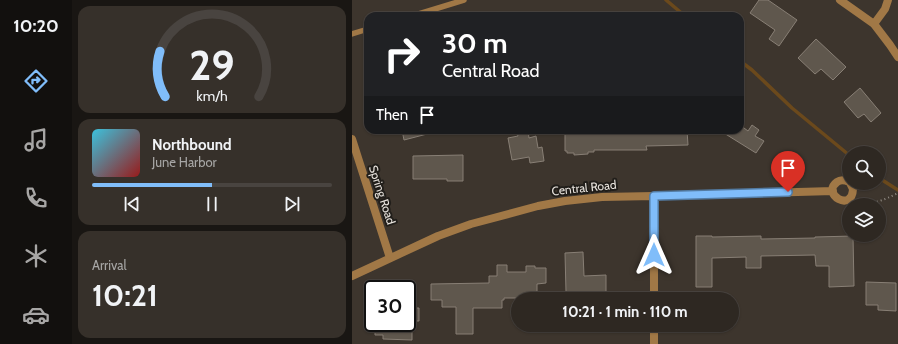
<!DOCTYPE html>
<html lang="en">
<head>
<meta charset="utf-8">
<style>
	:root { --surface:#2e2822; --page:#36302a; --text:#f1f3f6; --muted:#a7a6a5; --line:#494440; --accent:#80bdfa }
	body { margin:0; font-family:Cabin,sans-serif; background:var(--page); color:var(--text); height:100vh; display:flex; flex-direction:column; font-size:15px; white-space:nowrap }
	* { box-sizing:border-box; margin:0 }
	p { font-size:13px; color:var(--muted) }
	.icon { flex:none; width:22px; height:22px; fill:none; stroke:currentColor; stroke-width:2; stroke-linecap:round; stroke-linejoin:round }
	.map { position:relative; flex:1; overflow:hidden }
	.panel { display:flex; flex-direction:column; gap:6px; padding:6px; background:#191613; width:280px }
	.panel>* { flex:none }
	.hud { position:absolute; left:12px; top:12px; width:380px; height:122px; border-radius:12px; box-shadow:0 1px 3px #0004,0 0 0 1px var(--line); background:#202124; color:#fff; overflow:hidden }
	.fabs { position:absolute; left:490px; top:146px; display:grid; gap:8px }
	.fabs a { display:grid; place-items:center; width:44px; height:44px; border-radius:50%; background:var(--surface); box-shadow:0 1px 3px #0004,0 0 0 1px var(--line); font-size:20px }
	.speed { position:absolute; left:12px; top:280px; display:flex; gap:8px; font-size:20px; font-weight:700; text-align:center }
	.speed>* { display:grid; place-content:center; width:52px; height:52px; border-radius:50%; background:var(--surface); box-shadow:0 1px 3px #0004,0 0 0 1px var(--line); line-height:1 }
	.speed .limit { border:2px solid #111; border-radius:6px; background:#fff; color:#111 }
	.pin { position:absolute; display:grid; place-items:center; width:34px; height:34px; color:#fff; margin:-41px -17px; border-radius:50% 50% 50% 0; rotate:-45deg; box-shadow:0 0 4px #0007 }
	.pin .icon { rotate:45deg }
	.me { position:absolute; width:44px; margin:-22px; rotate:0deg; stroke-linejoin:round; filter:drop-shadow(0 0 3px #0008) }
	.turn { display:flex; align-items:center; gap:14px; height:84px; padding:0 12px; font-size:18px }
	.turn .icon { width:52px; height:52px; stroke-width:2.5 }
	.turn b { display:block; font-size:28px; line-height:34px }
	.then { display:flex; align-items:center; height:38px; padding:0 12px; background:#0003; gap:8px; font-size:15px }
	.big { font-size:30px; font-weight:700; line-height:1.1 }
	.panel .widget { flex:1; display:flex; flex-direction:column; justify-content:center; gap:6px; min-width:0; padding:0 14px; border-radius:12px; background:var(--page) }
	.panel .dial { align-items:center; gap:0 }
	.dial svg { height:104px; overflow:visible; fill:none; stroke:var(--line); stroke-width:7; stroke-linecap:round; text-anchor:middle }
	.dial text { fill:var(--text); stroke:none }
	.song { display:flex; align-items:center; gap:12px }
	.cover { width:48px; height:48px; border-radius:6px; background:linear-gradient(135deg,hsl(190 70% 55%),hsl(0 70% 35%)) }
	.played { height:4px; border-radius:2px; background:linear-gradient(90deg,var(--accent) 50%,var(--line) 50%) }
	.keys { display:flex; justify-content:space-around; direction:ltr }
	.trip { position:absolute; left:159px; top:292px; width:228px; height:40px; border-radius:20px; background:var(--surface); box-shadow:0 1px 3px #0004,0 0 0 1px var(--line); font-weight:700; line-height:40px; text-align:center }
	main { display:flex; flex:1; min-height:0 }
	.dock { display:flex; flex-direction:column; width:72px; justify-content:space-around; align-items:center; background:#12100e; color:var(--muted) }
	.dock .icon { width:28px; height:28px }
	.dock .active { color:var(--accent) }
	.dock b { font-size:18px; color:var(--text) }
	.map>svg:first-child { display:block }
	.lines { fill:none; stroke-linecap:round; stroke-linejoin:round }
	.stream { stroke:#6b491c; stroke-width:3.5 }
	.building { fill:#5f574d; stroke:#887f75 }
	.path { stroke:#958f88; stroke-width:2; stroke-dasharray:1 3; stroke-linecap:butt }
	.lane { stroke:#a17846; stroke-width:5.5 }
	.street { stroke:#a17846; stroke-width:8 }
	.route-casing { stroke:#537ba2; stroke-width:10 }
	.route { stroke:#80bdfa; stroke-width:7 }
	.labels { text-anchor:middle; stroke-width:4; stroke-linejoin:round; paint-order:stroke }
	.street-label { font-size:12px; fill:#e8e3dd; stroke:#211e1a }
</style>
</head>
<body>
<main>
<nav class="dock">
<b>10:20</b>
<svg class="icon active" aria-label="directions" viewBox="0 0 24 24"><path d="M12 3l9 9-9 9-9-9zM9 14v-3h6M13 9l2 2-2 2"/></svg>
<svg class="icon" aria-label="music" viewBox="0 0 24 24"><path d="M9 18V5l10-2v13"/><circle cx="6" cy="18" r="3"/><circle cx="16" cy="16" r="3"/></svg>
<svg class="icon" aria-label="phone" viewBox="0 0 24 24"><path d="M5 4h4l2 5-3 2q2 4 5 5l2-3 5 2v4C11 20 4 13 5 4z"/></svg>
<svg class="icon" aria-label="climate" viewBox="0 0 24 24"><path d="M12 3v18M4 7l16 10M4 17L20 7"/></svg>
<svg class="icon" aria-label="car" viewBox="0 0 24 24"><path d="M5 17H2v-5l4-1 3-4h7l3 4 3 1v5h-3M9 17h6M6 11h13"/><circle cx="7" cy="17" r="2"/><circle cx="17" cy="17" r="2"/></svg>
</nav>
<section class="panel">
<div class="widget dial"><svg viewBox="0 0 100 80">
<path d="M14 69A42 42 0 1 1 86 69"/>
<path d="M14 69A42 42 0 0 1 10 34" stroke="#80bdfa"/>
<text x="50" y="56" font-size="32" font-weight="700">29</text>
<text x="50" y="72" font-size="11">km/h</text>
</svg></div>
<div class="widget">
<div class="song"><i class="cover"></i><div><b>Northbound</b><p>June Harbor</p></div></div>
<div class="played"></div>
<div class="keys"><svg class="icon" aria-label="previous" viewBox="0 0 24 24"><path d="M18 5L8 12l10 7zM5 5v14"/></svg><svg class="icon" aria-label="pause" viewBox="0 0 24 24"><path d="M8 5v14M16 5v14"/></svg><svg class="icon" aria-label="next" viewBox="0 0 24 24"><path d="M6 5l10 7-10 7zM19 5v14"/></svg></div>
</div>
<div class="widget"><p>Arrival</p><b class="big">10:21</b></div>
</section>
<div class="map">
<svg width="546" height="344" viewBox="0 0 546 344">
	<rect width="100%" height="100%" fill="#3d352d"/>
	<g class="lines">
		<path class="stream" d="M314,0l19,16
			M388,61l12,9 40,38 57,47
			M527,178l19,12"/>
	</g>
	<path class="building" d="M407,0h9l29,20 -18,26 -10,-7 6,-9 -25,-17z
		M464,39l30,28 -13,13 -12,-11 -6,5 -17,-16z
		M508,88l21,25 -10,9 -7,-8 -6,4 -14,-16z
		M388,125l8,6 4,-6 7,5 -4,6 9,5 -8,12 -37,-23h21z
		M50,130h29v3l-27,7z
		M213,130h23v2h33v1h38v-3h28l1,15 -42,1 1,4h-53v2h-6v2l-14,1v-2h-7v-2h-2z
		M176,131l1,7 7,-2 2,12 4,-1 2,14 -14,2 -1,-6 -17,3 -4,-22 10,-2 -1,-3z
		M111,155v26h-16v-2h-34v-23z
		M344,236h16v1l49,-1v3l54,-1v-1l38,-1 1,50 -25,1v-21h-13l-1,-11 -54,1v12h-15v-11l-34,1v29h-16z
		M231,252l1,24 22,-1v17h-40l-1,-39z
		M145,265h10v7h19v-6h9v2h11v15l-9,1v9h-12l-2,5h-19v2h-2v8h-29v26h-17v-27h-14v-7h-11v-16l58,-1v-7h8z
		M514,282l30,1v28l-18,-1v-5h-12z
		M55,308h12v13h-12z
		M23,323h37v17l-29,-1v-4h-8z"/>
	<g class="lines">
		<path class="path" d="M505,203c16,2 27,-3 41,-10"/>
		<path class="lane" d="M60,16l52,-16
			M0,34l16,-5"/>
		<path class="street" d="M488,0l34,24 16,21 8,12
			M522,24l11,-15 3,-9
			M0,139l38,119
			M497,182c-4,-2 -8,-3 -12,0 -16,12 15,31 16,7l-3,-6
			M302,196v103
			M0,276l86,-40 33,-12 67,-18 27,-5 37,-4 52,-1 179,-5
			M302,325v19"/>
	</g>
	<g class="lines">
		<defs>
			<path id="route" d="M302,255v-59l134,-4"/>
		</defs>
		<use href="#route" class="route-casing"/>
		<use href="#route" class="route"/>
	</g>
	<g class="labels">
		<g class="street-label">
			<text transform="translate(232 188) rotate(-6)" y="4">Central Road</text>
			<text transform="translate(30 195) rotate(72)" y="4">Spring Road</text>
		</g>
	</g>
</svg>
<div class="fabs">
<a><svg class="icon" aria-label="search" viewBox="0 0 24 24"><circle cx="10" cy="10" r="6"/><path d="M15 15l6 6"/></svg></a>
<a><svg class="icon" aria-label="layers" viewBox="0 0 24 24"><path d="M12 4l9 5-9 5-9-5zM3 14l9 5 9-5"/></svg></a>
</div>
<div class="speed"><div class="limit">30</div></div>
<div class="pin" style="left:436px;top:192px;background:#d93025"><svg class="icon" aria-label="arrive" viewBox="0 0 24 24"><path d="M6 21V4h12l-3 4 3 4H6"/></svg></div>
<svg class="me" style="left:302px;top:255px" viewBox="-20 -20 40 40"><path d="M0-17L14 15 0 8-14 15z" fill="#80bdfa" stroke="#fff" stroke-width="4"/></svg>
<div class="trip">10:21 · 1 min · 110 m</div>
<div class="hud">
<div class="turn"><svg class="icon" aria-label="right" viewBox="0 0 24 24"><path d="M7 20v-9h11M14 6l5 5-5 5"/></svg><div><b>30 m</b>Central Road</div></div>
<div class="then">Then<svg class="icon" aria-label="arrive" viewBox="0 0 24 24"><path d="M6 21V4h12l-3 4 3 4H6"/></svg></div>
</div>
</div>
</main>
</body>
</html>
